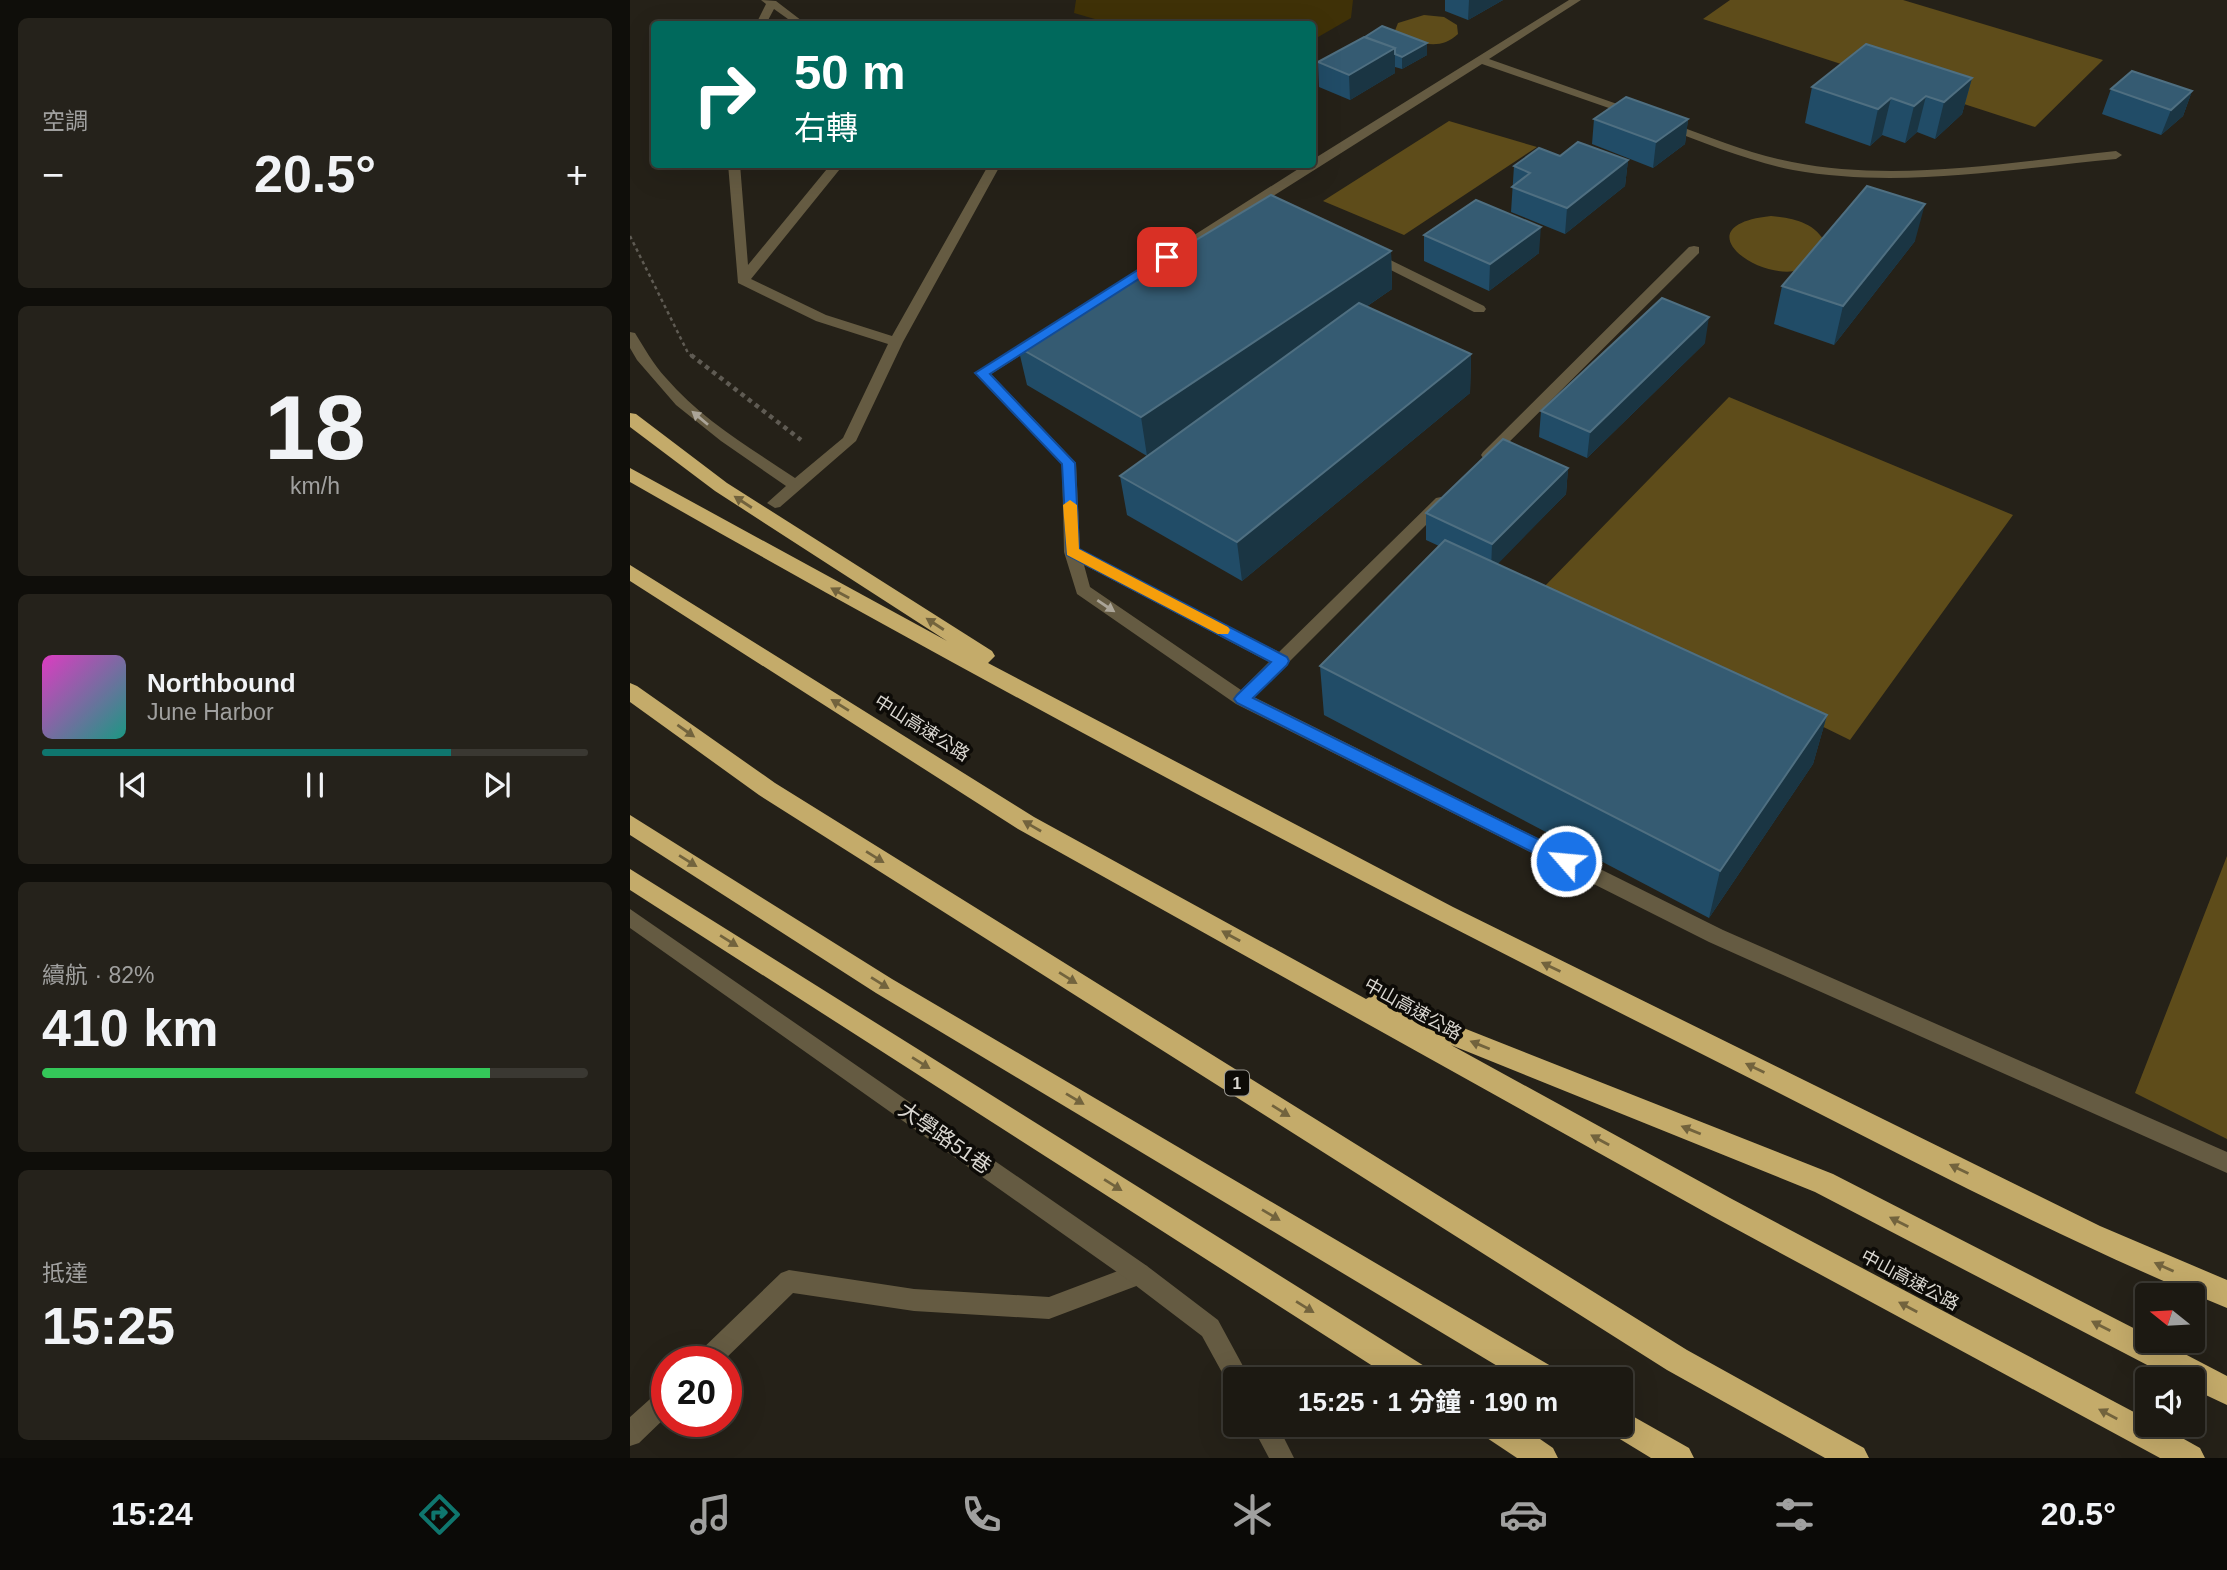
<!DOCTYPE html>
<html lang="zh-TW">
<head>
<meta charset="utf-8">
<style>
	:root { --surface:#1c1912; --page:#25221b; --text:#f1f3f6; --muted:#a0a09f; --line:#3a3832; --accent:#0f766e }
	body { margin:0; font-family:Helvetica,"Noto Sans TC",sans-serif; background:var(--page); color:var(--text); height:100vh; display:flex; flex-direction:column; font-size:26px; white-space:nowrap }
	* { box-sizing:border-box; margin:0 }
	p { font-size:23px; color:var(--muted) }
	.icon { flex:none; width:38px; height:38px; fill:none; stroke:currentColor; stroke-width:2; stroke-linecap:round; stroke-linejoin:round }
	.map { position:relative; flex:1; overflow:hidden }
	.drawer { display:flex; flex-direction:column; gap:18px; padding:18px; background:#0f0e0a; width:630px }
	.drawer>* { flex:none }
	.top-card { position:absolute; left:21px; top:21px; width:665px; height:147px; border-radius:7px; box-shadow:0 7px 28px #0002,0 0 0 2px var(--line); background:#00695c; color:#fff; overflow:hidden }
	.needle { width:46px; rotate:288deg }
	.tools { position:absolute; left:1505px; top:1283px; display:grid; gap:14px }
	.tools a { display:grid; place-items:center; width:70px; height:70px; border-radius:7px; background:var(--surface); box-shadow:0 7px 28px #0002,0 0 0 2px var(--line); font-size:35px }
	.speed { position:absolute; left:21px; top:1346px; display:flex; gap:14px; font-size:35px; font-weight:700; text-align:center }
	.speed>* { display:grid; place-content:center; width:91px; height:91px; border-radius:50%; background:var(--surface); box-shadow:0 7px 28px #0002,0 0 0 2px var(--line); line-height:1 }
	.speed .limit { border:10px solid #d22; background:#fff; color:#111 }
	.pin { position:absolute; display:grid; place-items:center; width:60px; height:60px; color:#fff; margin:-30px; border-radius:14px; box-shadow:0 4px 10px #0006 }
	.me { position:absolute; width:77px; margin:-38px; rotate:297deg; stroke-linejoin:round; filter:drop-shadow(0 0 5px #0008) }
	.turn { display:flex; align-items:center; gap:24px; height:147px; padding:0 28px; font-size:32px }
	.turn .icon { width:91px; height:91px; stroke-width:2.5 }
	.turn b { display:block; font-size:49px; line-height:60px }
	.big { font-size:52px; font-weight:700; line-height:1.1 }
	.drawer .tile { flex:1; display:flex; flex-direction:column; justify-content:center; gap:10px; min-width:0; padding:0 24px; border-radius:10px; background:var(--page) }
	.drawer .dial { align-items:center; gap:0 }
	.dial b { font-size:91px; line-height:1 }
	.song { display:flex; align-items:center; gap:21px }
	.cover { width:84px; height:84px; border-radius:10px; background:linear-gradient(135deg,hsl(310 70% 55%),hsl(170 70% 35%)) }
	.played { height:7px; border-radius:4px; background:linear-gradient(90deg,var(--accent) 75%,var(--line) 75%) }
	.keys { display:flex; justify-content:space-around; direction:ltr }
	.heat { display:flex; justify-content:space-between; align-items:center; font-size:38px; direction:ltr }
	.charge { height:10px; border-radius:5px; background:linear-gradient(90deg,#34c759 82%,var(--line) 0) }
	.trip { position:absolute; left:593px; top:1367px; width:410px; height:70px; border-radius:7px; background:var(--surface); box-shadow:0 7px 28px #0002,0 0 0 2px var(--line); font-weight:700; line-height:70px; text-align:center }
	.menu { display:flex; height:112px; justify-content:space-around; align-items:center; background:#0b0a07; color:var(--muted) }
	.menu .icon { width:49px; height:49px }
	.menu .selected { color:var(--accent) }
	.menu b { font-size:32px; color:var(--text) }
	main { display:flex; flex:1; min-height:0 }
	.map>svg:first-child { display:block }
	.green { fill:#3f3107 }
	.water { fill:#5e4c1a }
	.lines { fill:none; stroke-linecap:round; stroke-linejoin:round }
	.path-far1 { stroke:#5f5b53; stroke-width:2.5; stroke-dasharray:3.5 3.5; stroke-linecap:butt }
	.path { stroke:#5f5b53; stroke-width:4.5; stroke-dasharray:4.5 4.5; stroke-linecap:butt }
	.service { fill:#655b42; fill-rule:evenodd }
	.minor { fill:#655b42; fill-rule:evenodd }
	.motorway { fill:#c4ab6a; fill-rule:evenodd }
	.wall { fill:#214c67 }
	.shaded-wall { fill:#1a3543 }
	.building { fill:#355b72; stroke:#4f6f81; stroke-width:2 }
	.oneway { fill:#aba598 }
	.oneway2 { fill:#72633d }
	.route { fill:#1a73e8; stroke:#114b97; stroke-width:2 }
	.slow { fill:#f59e0b }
	.labels { text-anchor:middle; stroke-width:7; stroke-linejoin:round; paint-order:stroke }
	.shield { fill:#0d0b07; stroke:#9c9a94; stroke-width:2 }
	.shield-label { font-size:16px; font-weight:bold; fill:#dad7d1 }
	.street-label { font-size:18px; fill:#dad7d1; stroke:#0d0b07 }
	.near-street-label { font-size:21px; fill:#dad7d1; stroke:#0d0b07 }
</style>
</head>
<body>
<main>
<section class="drawer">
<div class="tile"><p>空調</p>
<div class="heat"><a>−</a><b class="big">20.5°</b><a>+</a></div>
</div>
<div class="tile dial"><b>18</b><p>km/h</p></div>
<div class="tile">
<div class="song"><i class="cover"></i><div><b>Northbound</b><p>June Harbor</p></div></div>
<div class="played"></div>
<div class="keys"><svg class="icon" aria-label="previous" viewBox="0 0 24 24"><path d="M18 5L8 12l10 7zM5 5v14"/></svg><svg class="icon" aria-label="pause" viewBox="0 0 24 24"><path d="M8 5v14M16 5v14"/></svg><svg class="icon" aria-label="next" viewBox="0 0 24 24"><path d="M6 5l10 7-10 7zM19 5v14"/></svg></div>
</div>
<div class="tile"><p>續航 · 82%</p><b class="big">410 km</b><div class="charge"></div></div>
<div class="tile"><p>抵達</p><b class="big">15:25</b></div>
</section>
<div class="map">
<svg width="1597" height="1458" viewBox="0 0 1597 1458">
	<rect width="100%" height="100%" fill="#252118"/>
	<path class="green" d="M446,0h277l-2,18 -38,22 -1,-16h-200l-38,-11z"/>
	<path class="water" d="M1100,0h173l200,60 -68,67 -332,-108z
		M794,15l20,2 13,8 1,9c-20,19 -43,7 -64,-1l4,-10z
		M819,121l88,26 -133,88 -81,-34z
		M1141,216c22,2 44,6 55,28 -4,6 -10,18 -17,22 -39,25 -134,-40 -38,-50z
		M1099,397l284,118 -163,225 -308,-151z
		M1597,856v283l-92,-46z"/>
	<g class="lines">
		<path class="path-far1" d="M0,236l58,117 5,4"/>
		<path class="path" d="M61,355l110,85"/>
		<path class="service" d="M131,0l15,1 30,23h-11l-21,-15 -8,15h-10l10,-20z
			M939,0h12l-92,59 148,52v4h-8l-147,-51 -348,220 -5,1 -7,-4 184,-117h6v-4z
			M1032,123h8c40,14 80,31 122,39 106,21 218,0 324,-11l6,4 -6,4c-106,10 -217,30 -323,11 -45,-9 -88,-27 -131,-43z
			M98,164h12l8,101 83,-101h13l-93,115 75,36 66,21 97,-172h12l-98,178 -47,99 -76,66 -5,1 -8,-5 19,-17 -65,-45 -45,-36 -39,-45 -7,-12v-16l5,1c10,16 18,31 31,45 35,41 84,70 129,100l48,-40 45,-94 -72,-23 -78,-38z
			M1064,246l5,1v6l-206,205h-10l-2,-3 2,-3 206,-205z
			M740,250l114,56 2,3 -2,3h-10l-109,-55v-6z
			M407,335l7,4 -2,3 -51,32 85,89 4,86 199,103 157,-154 5,-1 8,5 -195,195 469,233 504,222v21l-518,-231 -473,-238 -159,-110 -13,-42 -2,-88 -87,-91zM454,565l185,97 -28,28 -151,-103z
			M509,1263l8,3 3,8 -3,8 -98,37 -135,-8 -121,-18 -71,69h-29l4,-8 84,-81 8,-3 125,19 135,8z
			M37,1387v29l-28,27 -9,3v-29l29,-26z"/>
		<path class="minor" d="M0,909l517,357 71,54 32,59h-14v11l-6,-3 -28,-51 -71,-54 -501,-354z
			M621,1424h26l17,34h-25z"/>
		<path class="motorway" d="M0,413l6,1 91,69 265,168 3,5 -7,7 465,244 647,319 127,54v28c-187,-77 -365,-174 -545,-264 -355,-178 -707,-365 -1052,-562v-14l317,173 -232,-150 -85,-64z
			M0,565l404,252 332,182 10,-6 9,4 448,177 314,161v5h11l69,36v29l-34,-16v-10h-19l-359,-187 -364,-147 279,153 417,221v5h10l43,24 5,10h-45l-448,-242 -694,-387 -388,-248z
			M0,683l7,3 138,97 912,567 177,98 5,10h-44l-158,-88 -908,-575 -129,-93z
			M0,815l262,164 664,390 4,10h-41l-643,-386 -246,-158z
			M0,869l799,500 4,10h-40l-763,-489z
			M990,1409l69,39 5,10h-43l-41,-25 -4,-9h14z
			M847,1424h41l35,24 5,10h-41l-36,-24z"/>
	</g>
	<path class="wall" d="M815,0h58l-35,20 -23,-9z
		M734,37l63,18 -25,14 -7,-2v6l-45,27 -31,-13 -1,-25z
		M1342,78l-10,36 -27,25 -18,-7 -12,11 -23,-8 -12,11 -65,-23 7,-36z
		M1481,89l81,2 -9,25 -22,19 -59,-21z
		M964,119h94l-3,25 -32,24 -61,-24z
		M930,156l68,4 -3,26 -60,48 -54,-22 3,-46z
		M794,235l115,18 -50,38 -65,-30z
		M1285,241l-81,104 -60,-21 8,-38z
		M761,251l1,38 -26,18 105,47 -1,39 -228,188 -115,-66 -7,-39 27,-20 -120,-71 -9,-38z
		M1075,343l-118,115 -48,-21 2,-26z
		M938,468l-2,26 -69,70 330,151 -14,49 -104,154 -385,-203 -4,-49 119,-120 -13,-6v-27z"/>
	<path class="shaded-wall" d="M839,0h34l-35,20z
		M797,43v12l-25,14v-12z
		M765,48v25l-45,27 -1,-25z
		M1342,78l-10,36 -27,25 9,-37z
		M1562,91l-9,25 -22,19 10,-25z
		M1296,96l-9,36 -12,11 9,-37z
		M1261,98l-9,37 -12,11 8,-37z
		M1058,119l-3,25 -32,24 3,-26z
		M998,160l-3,26 -60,48 2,-26z
		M1295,204l-10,37 -81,104 9,-39z
		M911,227l-2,26 -50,38 1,-27z
		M761,251l1,38 -245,167 -6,-39z
		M1079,317l-4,26 -118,115 3,-26z
		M841,354l-1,39 -228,188 -5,-39z
		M938,468l-2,26 -75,77 1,-27z
		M1197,715l-14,49 -104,154 11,-47z"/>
	<path class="building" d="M752,26l45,17 -25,14 -7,-3v-6l-30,-11z
		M734,37l31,11 -46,27 -31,-13z
		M1236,44l106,34 -28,24 -18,-6 -12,10 -23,-8 -13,11 -66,-22z
		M1502,71l60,20 -21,19 -60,-21z
		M996,97l62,22 -32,23 -62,-23z
		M948,142l50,18 -61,48 -55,-21 18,-14 -16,-7 25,-18 21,8z
		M1237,186l58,18 -82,102 -61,-20z
		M641,195l120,56 -250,166 -123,-70z
		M846,200l65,27 -51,37 -66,-29z
		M1032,298l47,19 -119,115 -49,-21z
		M729,303l112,51 -234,188 -117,-66z
		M873,439l65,29 -76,76 -66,-31z
		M815,540l382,175 -107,156 -400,-205z"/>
	<defs><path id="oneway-solid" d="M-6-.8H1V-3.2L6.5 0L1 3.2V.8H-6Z" transform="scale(1.75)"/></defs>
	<g class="oneway">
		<use href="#oneway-solid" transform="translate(70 418) rotate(-140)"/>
		<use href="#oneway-solid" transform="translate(476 606) rotate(34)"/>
	</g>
	<g class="oneway2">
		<use href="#oneway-solid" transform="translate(113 502) rotate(-147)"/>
		<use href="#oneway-solid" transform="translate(210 593) rotate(-151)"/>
		<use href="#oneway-solid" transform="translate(305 624) rotate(-147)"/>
		<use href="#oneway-solid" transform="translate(210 705) rotate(-148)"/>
		<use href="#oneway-solid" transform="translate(56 731) rotate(35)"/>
		<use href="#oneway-solid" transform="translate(402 826) rotate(-150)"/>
		<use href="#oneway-solid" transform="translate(245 857) rotate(32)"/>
		<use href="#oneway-solid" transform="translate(58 861) rotate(32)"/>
		<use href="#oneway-solid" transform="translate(601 936) rotate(-151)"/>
		<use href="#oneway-solid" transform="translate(99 941) rotate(32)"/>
		<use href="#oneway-solid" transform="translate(921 967) rotate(-154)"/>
		<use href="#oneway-solid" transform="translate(438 978) rotate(32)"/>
		<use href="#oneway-solid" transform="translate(250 983) rotate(32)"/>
		<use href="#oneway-solid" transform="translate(850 1045) rotate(-158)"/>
		<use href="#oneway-solid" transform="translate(291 1063) rotate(32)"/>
		<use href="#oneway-solid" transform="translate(1125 1068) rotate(-154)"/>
		<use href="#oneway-solid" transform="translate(445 1099) rotate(31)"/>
		<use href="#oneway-solid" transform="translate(651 1111) rotate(32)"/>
		<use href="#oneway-solid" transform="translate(1061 1130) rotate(-158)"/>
		<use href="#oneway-solid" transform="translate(970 1140) rotate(-151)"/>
		<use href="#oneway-solid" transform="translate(1329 1169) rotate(-154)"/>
		<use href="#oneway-solid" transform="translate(483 1185) rotate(32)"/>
		<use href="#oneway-solid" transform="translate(641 1215) rotate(31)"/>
		<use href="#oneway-solid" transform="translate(1269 1222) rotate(-153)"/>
		<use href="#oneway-solid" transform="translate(1534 1267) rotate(-156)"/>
		<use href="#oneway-solid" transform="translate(675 1307) rotate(32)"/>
		<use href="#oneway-solid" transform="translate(1278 1307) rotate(-152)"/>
		<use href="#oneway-solid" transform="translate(1471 1326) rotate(-153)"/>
		<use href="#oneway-solid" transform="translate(1478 1414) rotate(-152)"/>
	</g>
	<path class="route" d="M533,254l10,3 -183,117 85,89 4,86 208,108 2,4 -2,4 -34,33 319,158 3,5 -3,5h-12l-323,-163 -3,-4 3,-4 34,-33 -204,-107 -5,-91 -87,-91z"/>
	<path class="slow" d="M440,500l7,5 2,44 149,78 2,3 -2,4h-10l-151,-79 -4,-50z"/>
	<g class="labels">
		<rect class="shield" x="595" y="1070.5" width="24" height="25" rx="5"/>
		<g class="shield-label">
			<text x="607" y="1089">1</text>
		</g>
		<g class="street-label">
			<text transform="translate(292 728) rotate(32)" y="6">中山高速公路</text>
			<text transform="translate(783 1009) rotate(29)" y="6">中山高速公路</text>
			<text transform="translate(1280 1280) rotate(28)" y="6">中山高速公路</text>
		</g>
		<g class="near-street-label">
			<text transform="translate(315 1138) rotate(35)" y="7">大學路51巷</text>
		</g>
	</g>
</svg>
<div class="tools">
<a><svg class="needle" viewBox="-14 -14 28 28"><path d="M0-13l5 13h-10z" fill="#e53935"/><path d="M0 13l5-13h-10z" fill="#a0a09f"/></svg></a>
<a><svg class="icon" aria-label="sound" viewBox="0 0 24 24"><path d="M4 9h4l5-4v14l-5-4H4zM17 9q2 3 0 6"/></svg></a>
</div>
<div class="speed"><div class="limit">20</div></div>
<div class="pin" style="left:537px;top:257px;background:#d93025"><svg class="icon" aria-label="arrive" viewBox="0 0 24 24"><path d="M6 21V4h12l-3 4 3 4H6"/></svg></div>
<svg class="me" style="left:936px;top:861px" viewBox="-20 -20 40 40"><circle r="17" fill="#1a73e8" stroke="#fff" stroke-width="3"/><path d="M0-11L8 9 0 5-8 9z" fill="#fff"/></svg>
<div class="trip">15:25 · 1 分鐘 · 190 m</div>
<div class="top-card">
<div class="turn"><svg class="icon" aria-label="right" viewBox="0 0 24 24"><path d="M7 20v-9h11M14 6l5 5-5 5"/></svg><div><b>50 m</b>右轉</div></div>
</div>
</div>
</main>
<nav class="menu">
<b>15:24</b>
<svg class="icon selected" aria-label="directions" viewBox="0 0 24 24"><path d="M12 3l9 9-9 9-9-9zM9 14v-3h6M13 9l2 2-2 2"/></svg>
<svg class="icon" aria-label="music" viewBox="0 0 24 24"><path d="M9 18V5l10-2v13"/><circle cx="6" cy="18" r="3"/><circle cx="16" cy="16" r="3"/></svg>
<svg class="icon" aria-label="phone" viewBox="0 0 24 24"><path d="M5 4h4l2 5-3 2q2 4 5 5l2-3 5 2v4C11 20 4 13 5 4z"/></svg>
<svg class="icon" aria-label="climate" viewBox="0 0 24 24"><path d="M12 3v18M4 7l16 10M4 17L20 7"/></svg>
<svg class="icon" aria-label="car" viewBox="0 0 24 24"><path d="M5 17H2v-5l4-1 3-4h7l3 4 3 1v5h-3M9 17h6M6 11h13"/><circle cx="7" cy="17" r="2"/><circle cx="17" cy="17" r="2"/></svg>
<svg class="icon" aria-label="filters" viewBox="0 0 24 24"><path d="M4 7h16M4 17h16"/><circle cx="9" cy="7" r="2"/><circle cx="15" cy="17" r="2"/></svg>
<b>20.5°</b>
</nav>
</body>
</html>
